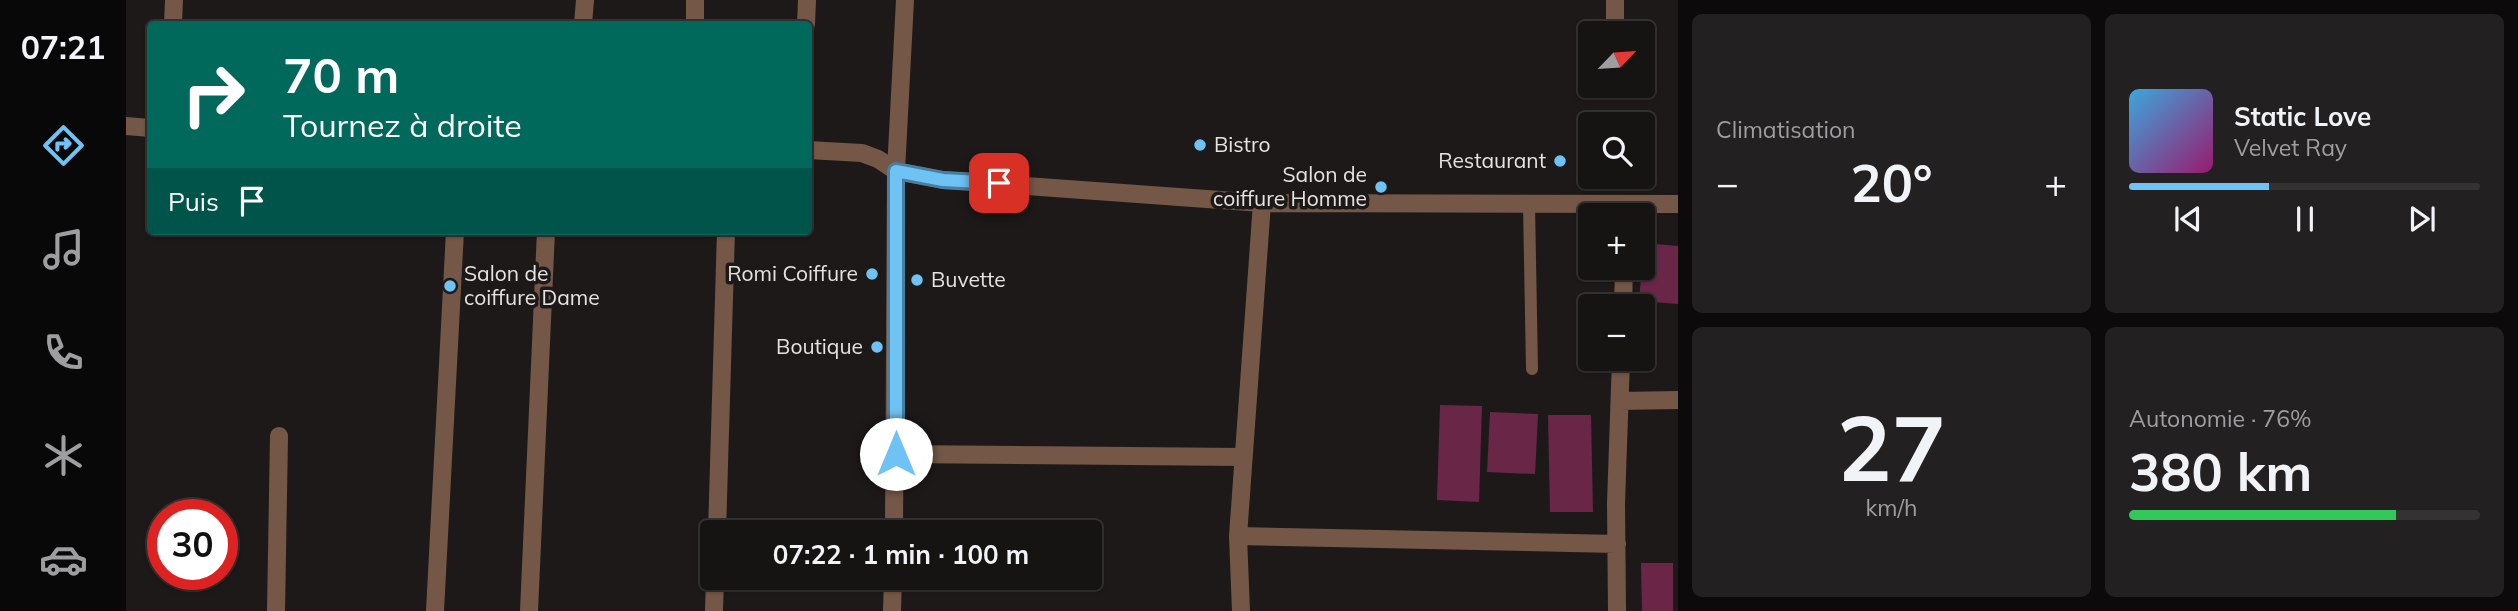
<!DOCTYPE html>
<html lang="fr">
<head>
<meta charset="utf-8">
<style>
	:root { --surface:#161313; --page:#232021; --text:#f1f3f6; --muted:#9e9ea0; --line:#353233; --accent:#6fc2f4 }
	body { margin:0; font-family:Mulish,sans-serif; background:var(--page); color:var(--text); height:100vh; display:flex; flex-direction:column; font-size:26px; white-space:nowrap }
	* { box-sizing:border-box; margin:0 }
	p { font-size:23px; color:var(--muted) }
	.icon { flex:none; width:38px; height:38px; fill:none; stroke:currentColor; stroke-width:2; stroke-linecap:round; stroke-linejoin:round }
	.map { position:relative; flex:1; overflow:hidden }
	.panel { display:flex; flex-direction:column; gap:14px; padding:14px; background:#0c0a0a; width:840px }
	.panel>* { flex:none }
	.hud { position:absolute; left:21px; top:21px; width:665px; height:214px; border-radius:7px; box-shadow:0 2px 5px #0004,0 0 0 2px var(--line); background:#00695c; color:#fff; overflow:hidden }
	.needle { width:46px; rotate:65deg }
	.tools { position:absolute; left:1452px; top:21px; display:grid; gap:14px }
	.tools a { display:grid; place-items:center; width:77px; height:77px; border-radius:7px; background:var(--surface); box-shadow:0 2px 5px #0004,0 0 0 2px var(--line); font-size:35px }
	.speed { position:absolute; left:21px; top:499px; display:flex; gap:14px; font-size:35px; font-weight:700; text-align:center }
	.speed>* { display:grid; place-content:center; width:91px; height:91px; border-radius:50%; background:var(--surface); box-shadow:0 2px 5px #0004,0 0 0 2px var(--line); line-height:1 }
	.speed .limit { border:10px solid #d22; background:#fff; color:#111 }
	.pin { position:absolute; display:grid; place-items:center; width:60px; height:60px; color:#fff; margin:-30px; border-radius:14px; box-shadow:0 4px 10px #0006 }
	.me { position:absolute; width:77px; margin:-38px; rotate:0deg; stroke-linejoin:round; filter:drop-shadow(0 0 5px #0008) }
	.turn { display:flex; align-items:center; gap:24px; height:147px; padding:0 21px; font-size:32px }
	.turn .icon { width:91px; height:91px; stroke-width:2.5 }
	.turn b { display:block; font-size:49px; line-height:60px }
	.then { display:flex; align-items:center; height:66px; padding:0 21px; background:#0003; gap:14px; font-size:26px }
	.big { font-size:52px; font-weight:700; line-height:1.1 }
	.panel .card { flex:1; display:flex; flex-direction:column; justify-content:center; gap:10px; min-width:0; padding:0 24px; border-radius:10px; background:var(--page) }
	.panel .dial { align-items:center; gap:0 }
	.dial b { font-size:91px; line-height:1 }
	.song { display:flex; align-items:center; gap:21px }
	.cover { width:84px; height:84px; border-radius:10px; background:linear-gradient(135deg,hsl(200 70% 55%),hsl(320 70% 35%)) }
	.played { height:7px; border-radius:4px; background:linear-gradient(90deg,var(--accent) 40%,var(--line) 40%) }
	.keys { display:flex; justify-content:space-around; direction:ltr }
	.heat { display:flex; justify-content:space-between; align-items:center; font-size:38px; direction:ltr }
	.charge { height:10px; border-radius:5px; background:linear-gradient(90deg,#34c759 76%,var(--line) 0) }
	.panel .tiles { flex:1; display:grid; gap:14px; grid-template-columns:repeat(2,1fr) }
	.trip { position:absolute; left:574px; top:520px; width:402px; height:70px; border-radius:7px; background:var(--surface); box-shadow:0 2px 5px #0004,0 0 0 2px var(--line); font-weight:700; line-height:70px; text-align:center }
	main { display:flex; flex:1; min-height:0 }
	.menu { display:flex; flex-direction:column; width:126px; justify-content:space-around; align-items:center; background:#090808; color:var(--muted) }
	.menu .icon { width:49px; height:49px }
	.menu .current { color:var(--accent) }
	.menu b { font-size:32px; color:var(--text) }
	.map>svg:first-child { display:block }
	.building { fill:#6a2647 }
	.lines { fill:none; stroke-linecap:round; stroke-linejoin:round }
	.lane { stroke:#745747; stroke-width:12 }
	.street { stroke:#745747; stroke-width:18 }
	.route-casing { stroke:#487e9f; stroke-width:18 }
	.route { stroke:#6fc2f4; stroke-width:12 }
	.poi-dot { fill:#6fc2f4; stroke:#1e1919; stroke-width:2.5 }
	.labels { text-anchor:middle; stroke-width:7; stroke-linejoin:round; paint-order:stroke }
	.poi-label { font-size:21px; fill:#e5e2e2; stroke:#1e1919; text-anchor:end }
</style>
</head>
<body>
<main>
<nav class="menu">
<b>07:21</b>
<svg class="icon current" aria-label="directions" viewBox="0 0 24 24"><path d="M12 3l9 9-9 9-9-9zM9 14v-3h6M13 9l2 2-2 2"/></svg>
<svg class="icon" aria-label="music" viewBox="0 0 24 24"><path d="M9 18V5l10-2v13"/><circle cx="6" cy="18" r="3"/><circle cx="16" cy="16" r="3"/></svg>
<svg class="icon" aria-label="phone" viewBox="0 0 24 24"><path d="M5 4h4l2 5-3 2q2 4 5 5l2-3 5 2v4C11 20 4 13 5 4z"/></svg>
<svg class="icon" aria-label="climate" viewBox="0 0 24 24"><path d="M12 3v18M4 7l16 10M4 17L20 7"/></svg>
<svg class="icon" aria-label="car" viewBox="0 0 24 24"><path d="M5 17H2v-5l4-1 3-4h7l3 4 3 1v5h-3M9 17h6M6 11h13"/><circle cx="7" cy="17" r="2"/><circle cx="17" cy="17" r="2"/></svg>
</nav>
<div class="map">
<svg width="1552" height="611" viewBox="0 0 1552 611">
	<rect width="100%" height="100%" fill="#1e1919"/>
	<path class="building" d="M1518,243l34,3v58l-39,-3z
		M1314,405l42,1 -3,96 -42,-2z
		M1364,412l48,2 -3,60 -48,-2z
		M1422,415h43l2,97h-43z
		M1515,563h32v48h-31z"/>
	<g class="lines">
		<path class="lane" d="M1403,205l3,164"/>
		<path class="street" d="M1489,0v33
			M47,24l1,-24
			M457,24l2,-24
			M569,24v-24
			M680,24l1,-24
			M0,126l24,2
			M682,150l54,3 16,6 18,12 47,9 319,23 416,1
			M1497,306l1,-38
			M1494,401l58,-1
			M770,454l347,3
			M591,532l9,-301
			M768,532l2,-361 9,-171
			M1112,536l379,8
			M150,611l3,-175
			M309,611l20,-380
			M403,611l17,-380
			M588,611l1,-33
			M766,611l1,-33
			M1115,611l-3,-75 24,-333
			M1491,611l-1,-108 5,-144"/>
	</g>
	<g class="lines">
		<defs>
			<path id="route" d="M770,454v-283l47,9 56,3"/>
		</defs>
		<use href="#route" class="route-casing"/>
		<use href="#route" class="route"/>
	</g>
	<g class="poi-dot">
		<circle cx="1074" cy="145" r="7"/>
		<circle cx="1434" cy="161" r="7"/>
		<circle cx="1255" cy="187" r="7"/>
		<circle cx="746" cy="274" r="7"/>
		<circle cx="791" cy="280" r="7"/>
		<circle cx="324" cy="286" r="7"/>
		<circle cx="751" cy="347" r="7"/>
	</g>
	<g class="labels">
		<g class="poi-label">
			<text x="1088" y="152" text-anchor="start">Bistro</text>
			<text x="1420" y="168">Restaurant</text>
			<text x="1241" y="182">Salon de<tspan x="1241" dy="24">coiffure Homme</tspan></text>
			<text x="338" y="281" text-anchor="start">Salon de<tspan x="338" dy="24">coiffure Dame</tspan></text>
			<text x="732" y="281">Romi Coiffure</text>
			<text x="805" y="287" text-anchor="start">Buvette</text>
			<text x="737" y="354">Boutique</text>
		</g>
	</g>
</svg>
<div class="tools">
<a><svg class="needle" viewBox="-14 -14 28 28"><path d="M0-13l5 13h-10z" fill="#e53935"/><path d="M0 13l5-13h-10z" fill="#9e9ea0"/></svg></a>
<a><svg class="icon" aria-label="search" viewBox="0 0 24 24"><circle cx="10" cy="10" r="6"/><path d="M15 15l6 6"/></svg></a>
<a>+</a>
<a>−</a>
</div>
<div class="speed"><div class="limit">30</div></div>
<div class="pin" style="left:873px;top:183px;background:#d93025"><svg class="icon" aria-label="arrive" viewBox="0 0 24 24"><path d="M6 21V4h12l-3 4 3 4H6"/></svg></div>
<svg class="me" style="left:770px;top:454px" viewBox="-20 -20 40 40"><circle r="19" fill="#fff"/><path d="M0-13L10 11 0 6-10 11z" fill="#6fc2f4"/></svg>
<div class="trip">07:22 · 1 min · 100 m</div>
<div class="hud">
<div class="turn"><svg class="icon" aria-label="right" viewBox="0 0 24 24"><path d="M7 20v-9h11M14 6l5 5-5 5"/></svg><div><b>70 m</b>Tournez à droite</div></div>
<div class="then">Puis<svg class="icon" aria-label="arrive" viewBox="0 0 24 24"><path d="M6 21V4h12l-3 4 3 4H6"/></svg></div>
</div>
</div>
<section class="panel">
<div class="tiles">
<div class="card"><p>Climatisation</p>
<div class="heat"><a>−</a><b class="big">20°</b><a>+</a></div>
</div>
<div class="card">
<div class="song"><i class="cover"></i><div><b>Static Love</b><p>Velvet Ray</p></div></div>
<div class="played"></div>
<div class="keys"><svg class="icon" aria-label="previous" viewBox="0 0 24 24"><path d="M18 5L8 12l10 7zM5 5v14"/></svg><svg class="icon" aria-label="pause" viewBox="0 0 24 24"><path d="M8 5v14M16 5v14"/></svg><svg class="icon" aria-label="next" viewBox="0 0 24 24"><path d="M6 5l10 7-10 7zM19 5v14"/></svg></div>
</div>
<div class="card dial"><b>27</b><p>km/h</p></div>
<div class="card"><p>Autonomie · 76%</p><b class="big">380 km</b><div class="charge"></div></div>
</div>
</section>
</main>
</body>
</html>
